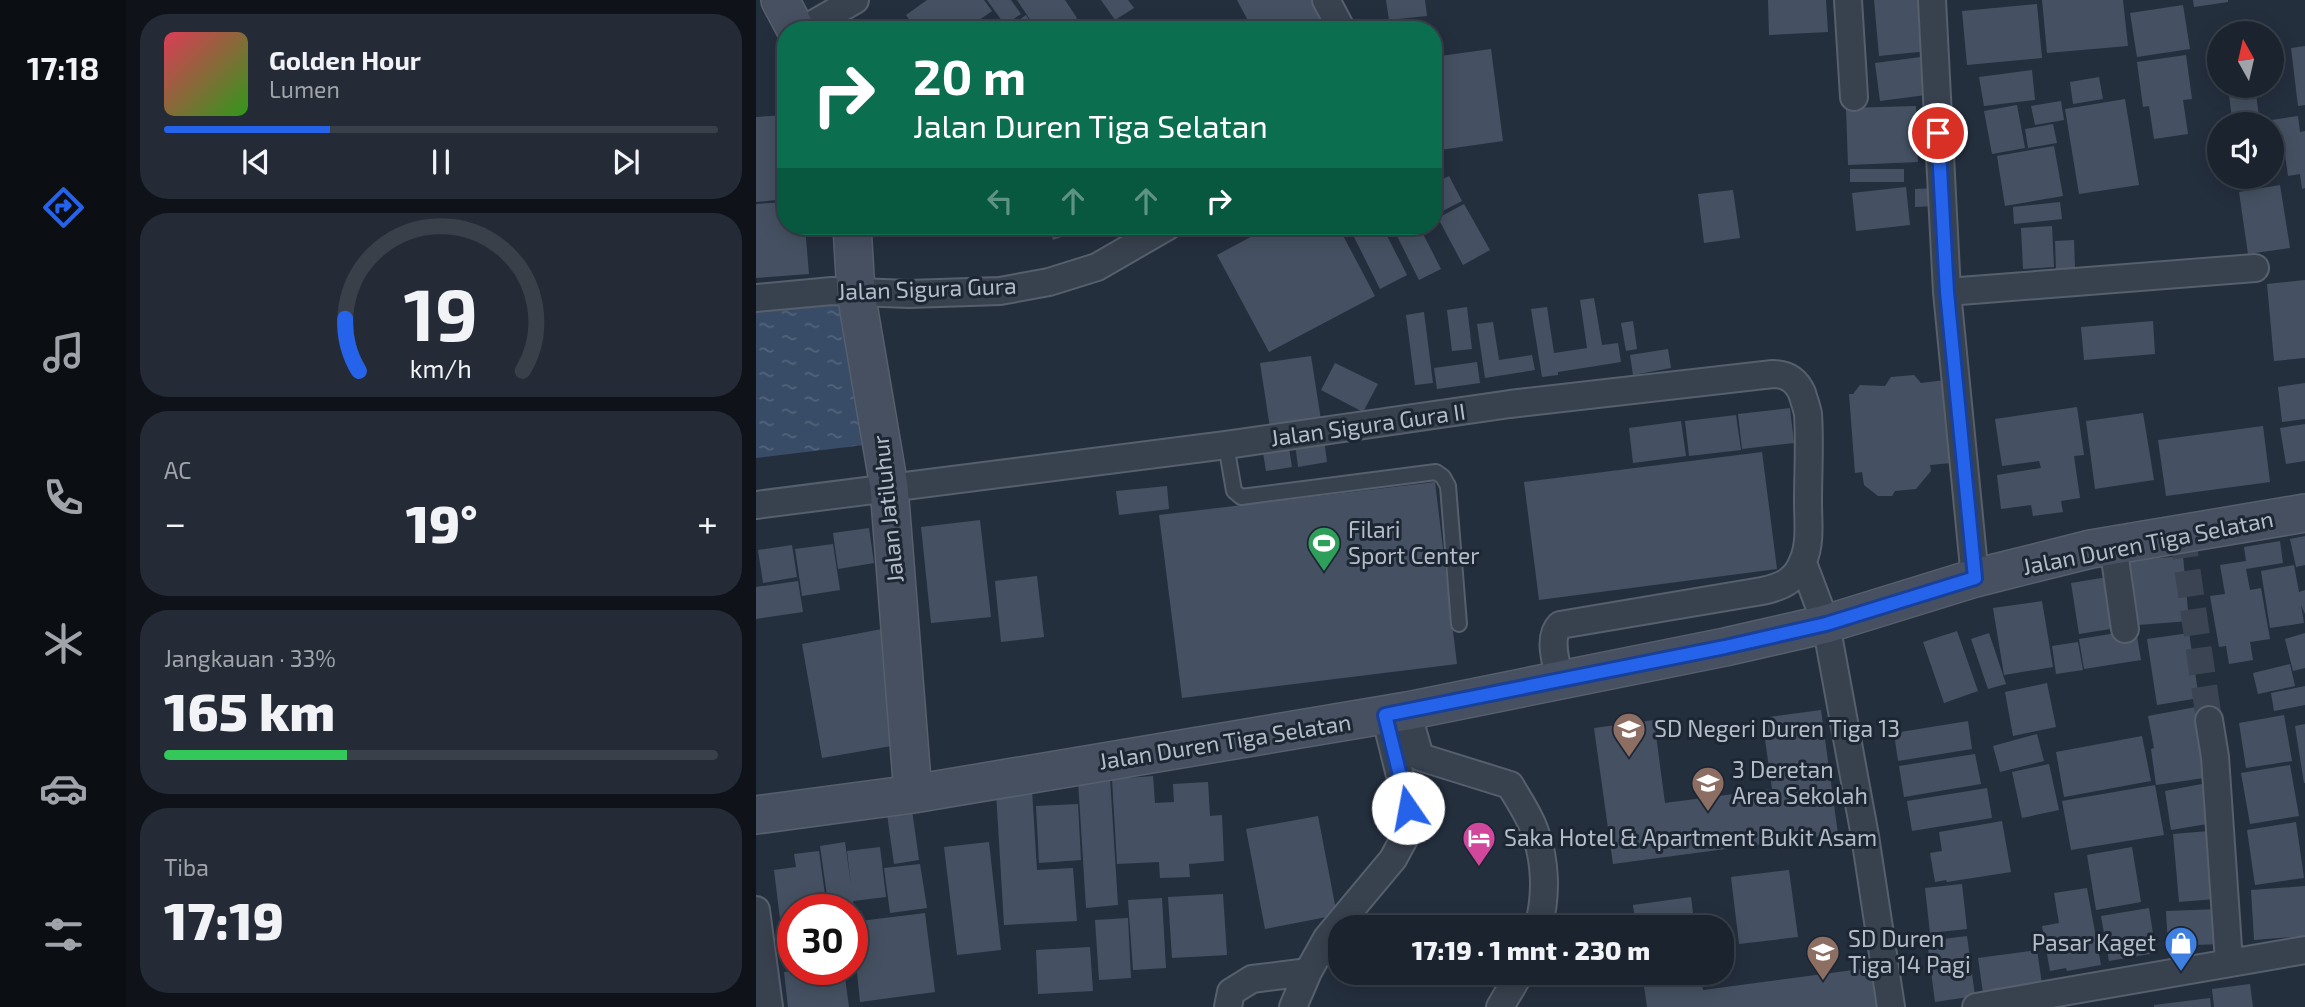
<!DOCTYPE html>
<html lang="id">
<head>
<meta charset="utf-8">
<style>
	:root { --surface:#1b232e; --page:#242b36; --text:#f1f3f6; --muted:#a0a4aa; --line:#39404a; --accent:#2563eb }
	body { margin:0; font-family:"Exo 2",sans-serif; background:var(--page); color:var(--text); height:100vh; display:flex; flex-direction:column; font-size:26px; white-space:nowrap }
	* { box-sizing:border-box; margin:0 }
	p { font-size:23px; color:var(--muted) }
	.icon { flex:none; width:38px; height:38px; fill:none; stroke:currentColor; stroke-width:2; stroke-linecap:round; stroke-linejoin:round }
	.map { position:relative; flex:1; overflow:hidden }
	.panel { display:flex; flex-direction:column; gap:14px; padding:14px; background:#0f1319; width:630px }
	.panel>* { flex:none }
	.banner { position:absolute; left:21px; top:21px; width:665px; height:214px; border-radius:28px; box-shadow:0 4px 18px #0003,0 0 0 2px var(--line); background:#0b6e4f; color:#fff; overflow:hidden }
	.needle { width:46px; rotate:352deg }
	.fabs { position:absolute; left:1451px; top:21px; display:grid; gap:14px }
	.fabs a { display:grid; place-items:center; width:77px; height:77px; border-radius:50%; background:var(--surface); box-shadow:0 4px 18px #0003,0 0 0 2px var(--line); font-size:35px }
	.speed { position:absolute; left:21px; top:894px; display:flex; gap:14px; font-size:35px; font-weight:700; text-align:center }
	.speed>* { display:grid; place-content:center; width:91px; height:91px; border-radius:50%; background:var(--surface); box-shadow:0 4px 18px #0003,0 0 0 2px var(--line); line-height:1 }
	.speed .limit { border:10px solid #d22; background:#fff; color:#111 }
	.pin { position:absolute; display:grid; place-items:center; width:60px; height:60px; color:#fff; margin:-30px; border:4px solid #fff; border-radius:50%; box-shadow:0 2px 7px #0007 }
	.me { position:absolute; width:77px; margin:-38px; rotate:348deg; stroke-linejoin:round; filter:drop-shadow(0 0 5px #0008) }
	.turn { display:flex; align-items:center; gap:24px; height:147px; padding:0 21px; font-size:32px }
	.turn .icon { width:91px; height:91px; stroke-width:2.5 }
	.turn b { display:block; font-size:49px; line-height:60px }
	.lanes { display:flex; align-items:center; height:66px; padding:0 21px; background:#0003; justify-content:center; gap:35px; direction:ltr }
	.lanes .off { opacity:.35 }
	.big { font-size:52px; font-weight:800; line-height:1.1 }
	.panel .card { flex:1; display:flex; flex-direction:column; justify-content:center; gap:10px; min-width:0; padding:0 24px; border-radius:28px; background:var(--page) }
	.panel .dial { align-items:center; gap:0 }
	.dial svg { height:182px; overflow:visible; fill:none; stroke:var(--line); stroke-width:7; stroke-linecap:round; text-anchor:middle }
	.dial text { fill:var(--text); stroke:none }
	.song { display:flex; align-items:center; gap:21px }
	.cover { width:84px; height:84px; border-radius:10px; background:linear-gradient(135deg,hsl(350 70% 55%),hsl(110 70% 35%)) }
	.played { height:7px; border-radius:4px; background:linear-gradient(90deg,var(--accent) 30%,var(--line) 30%) }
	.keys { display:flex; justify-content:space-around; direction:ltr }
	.heat { display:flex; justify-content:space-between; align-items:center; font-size:38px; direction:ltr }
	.charge { height:10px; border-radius:5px; background:linear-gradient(90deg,#34c759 33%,var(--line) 0) }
	.trip { position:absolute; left:572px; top:915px; width:406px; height:70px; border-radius:28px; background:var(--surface); box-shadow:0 4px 18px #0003,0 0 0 2px var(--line); font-weight:800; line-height:70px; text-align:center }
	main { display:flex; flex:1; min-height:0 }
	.tab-bar { display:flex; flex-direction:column; width:126px; justify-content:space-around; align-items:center; background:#0b0e12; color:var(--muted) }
	.tab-bar .icon { width:49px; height:49px }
	.tab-bar .selected { color:var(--accent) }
	.tab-bar b { font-size:32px; color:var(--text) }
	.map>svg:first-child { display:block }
	.water { fill:url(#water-ripples) }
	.building { fill:#455162 }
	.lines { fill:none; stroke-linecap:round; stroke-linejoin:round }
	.street-tunnel { stroke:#3a4453; stroke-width:26; stroke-dasharray:26 13; stroke-linecap:butt }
	.lane-casing { stroke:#565f6c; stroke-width:18 }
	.street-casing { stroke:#565f6c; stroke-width:30 }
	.secondary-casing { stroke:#565f6c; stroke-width:40 }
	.lane { stroke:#38414e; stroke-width:14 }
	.street { stroke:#38414e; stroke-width:26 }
	.secondary { stroke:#465061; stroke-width:37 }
	.route-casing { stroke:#184099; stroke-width:18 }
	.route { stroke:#2563eb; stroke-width:12 }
	.labels { text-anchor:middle; stroke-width:6; stroke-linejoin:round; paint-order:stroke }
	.street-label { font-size:23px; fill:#b4bcc9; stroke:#1d2633 }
	.poi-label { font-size:23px; fill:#b4bcc9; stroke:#1d2633; text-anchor:start }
</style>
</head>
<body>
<main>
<nav class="tab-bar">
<b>17:18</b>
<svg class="icon selected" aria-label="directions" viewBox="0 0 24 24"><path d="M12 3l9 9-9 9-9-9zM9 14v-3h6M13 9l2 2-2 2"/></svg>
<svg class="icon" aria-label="music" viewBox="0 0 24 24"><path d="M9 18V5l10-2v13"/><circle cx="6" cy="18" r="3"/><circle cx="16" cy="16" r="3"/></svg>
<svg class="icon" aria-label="phone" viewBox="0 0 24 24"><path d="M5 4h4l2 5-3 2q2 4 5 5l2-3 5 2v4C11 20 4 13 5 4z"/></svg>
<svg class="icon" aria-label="climate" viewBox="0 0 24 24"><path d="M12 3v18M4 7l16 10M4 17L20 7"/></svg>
<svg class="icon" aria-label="car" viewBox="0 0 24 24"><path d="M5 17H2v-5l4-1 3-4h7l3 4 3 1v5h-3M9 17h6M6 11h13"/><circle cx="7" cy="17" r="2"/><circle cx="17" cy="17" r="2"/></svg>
<svg class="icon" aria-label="filters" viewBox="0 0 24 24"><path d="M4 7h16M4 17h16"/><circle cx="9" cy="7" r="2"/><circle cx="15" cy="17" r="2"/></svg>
</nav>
<section class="panel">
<div class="card">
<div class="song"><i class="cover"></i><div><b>Golden Hour</b><p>Lumen</p></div></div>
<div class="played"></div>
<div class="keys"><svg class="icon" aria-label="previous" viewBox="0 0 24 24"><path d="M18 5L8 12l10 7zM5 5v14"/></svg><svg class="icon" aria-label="pause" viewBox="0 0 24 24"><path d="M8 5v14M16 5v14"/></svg><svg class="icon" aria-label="next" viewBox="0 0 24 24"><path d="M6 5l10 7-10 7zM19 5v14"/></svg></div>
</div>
<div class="card dial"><svg viewBox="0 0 100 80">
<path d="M14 69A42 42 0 1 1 86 69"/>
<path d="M14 69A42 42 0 0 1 8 46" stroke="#2563eb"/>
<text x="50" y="56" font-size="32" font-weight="700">19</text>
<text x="50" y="72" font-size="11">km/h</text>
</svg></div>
<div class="card"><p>AC</p>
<div class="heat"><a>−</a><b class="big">19°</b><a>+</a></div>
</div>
<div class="card"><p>Jangkauan · 33%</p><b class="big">165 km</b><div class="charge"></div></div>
<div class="card"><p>Tiba</p><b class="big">17:19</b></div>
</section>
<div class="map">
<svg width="1549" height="1007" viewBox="0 0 1549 1007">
	<defs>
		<pattern id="water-ripples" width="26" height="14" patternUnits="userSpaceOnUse" patternTransform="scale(1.75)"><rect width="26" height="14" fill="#394c67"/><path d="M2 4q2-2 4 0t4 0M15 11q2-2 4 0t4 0" fill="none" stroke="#53647b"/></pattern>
	</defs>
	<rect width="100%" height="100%" fill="#242f3e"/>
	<path class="water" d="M85,300l23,145 -108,13v-149z"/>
	<path class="building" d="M171,0h57l8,11 -27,19h-48l-11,-15z
		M231,0h24l10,14 -16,11z
		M261,0h48l12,18 -16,12h-24z
		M345,0h27l6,8 -19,12z
		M481,0h84l15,30h-83z
		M630,0h39l2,16 -38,4z
		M1012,0h58l2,32 -59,3z
		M1118,0h49l5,51 -49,5z
		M1286,0h81l5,46 -81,7z
		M1437,0h35v2l-34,5z
		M1281,4l5,54 -75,7 -5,-54z
		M1427,5l7,44 -53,8 -7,-44z
		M270,15l10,15h-24l-2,-4z
		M1549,46v59l-7,1 -7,-58z
		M735,49l12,92 -63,9 -7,-49v-44z
		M1430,55l6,44 -9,1 5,34 -34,5 -5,-33 -6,1 -6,-45z
		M1165,57l5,38 -46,6 -5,-38z
		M1276,70l3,30 -51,6 -5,-29z
		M1343,77l4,22 -30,5 -3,-22z
		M1472,86h27l4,31 -27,3z
		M1369,99l14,86 -60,9 -14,-85z
		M1305,101l3,19 -29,5 -4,-19z
		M1261,105l8,43 -33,6 -8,-43z
		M1160,106l2,56 -70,3 -2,-57z
		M30,115v84l-30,3v-85z
		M1542,116l2,16 5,-1v57l-3,1 -2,-15 -12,2 -4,-28 -12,2v-26h-7v-3z
		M1297,124l4,19 -29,5 -3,-19z
		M1298,146l9,50 -58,10 -8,-50z
		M1094,169h54v13h-54z
		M693,176l13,25 -29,15v-32z
		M1524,185l10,63 -42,6 -9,-62z
		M1150,187l4,38 -54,6 -4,-38z
		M1181,188v18l-22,1v-18z
		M977,190l7,48 -36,5 -6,-49z
		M30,202v24h19l4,48 -53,4v-74z
		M1304,202l2,17 -48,5 -1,-17z
		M708,204l26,46 -27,15 -25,-47z
		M133,226h68l1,4 -69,5z
		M203,226h51v2l-51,3z
		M292,226h45l-40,14z
		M515,226h67l37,70 -106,56 -52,-97z
		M619,226h7l25,49 -27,14 -26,-52z
		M636,226h27l22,43 -22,11z
		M1296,226l2,41 -31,2 -2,-41z
		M1318,240l1,28 -19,1 -1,-28z
		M1549,280v78l-31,3 -7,-77z
		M838,298l8,47 16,-2 3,19 -63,10v3l-16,2 -11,-68 16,-2 7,46 33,-5 -7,-48z
		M711,307l5,42 -20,2 -5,-41z
		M668,312l9,71 -18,2 -9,-70z
		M877,321l4,28 -11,2 -5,-28z
		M1397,321l2,33 -71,6 -3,-33z
		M737,322l6,38 33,-5 3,15 -50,8 -8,-54z
		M912,349l3,19 -38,7 -3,-20z
		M555,356l10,64 -51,8 -10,-65z
		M721,362l3,21 -43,6 -3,-21z
		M579,363l43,21 -15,28 -42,-22z
		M1158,375l7,8 24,-3 7,83 -22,2 1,6 -15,18 -21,2 -3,5h-14l-14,-11 -2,-13 -7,1 -6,-79h4l7,-9 25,1 6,-9z
		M1549,383v36l-23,3 -4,-35z
		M1321,407l7,48 -10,1 6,42 -19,3 2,11 -30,4 -2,-11 -30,4 -4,-34 44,-7 -2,-7 -37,5 -7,-47z
		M1034,408l4,35 -52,6 -4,-35z
		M1387,413l11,67 -59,9 -9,-68z
		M980,415l5,35 -52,6 -4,-35z
		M925,421l5,35 -53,7 -4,-35z
		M1549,424v37l-19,3 -6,-36z
		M1507,426l7,56 -104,14 -8,-56z
		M568,439l3,23 -29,5 -3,-24z
		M532,441l4,26 -26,4 -4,-25z
		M1006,452l15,117 -238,31 -15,-118z
		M679,482l22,182 -275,34 -23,-183z
		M411,486l2,23 -50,6 -3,-24z
		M224,520l11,97 -60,6 -10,-96z
		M113,528l5,35 -36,6 -5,-36z
		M1549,536v29l-9,2 -6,-28z
		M1524,541l3,22 -37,6 4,21 11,-2 9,51 -20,3 3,18 -24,4 -3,-18 -7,1 -9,-51 15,-2 -5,-29 26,-4 -2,-14z
		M77,544l7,46 -38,6 -7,-47z
		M36,545l5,32 -34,6 -5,-33z
		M1427,556l6,65 -63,5 -5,-65z
		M1538,565l5,27 6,-2v24l-4,-9 3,18 -34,5 -9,-57z
		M281,576l7,61 -43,5 -6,-61z
		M1358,576l9,51 -44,7 -8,-51z
		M42,581l5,31 -47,7v-32z
		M1286,601l11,66 -49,8 -11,-67z
		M126,629l21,115 -81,14 -20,-114z
		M1380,630l5,30 -57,9 -5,-30z
		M1201,631l21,60 -34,12 -21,-61z
		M1233,633l17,51 -18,5 -17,-50z
		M1433,633l10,65 -42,7 -10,-66z
		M1549,633v35l-12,3 -8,-32z
		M1322,642l5,28 -27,4 -4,-28z
		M1534,664l5,22 -37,8 -5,-21z
		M1291,683l9,44 -43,9 -8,-44z
		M1549,686v19l-31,6 -3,-18z
		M1440,707l15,70 -55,8 -5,-36 3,-1 -6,-32z
		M1065,710l17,124 -225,30 -19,-136 60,-8 11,83 107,-14 -10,-71z
		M1528,715l8,46 -46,7 -7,-45z
		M1212,721l4,28 -74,12 -4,-28z
		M1549,724v59h-1l-9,-57z
		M1281,734l7,27 -44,11 -7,-26z
		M1386,736l9,45 -87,16 -8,-45z
		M1219,754l6,30 -77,13 -5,-31z
		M1293,764l10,46 -37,8 -10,-46z
		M1534,765l9,51 -49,8 -9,-51z
		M397,776l2,27 19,-1 -1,-18 35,-2 2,34 12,-1 2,46 -35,3 1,13 -30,1 -1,-16 -42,2 -5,-85z
		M354,778l8,127 -32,3 -8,-128z
		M1451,783l6,40 -42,7 -6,-39z
		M1399,785l9,50 -93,15 -9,-49z
		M1231,788l5,30 -80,13 -5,-30z
		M276,790l5,80 36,-2 4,53 -73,4 -8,-133z
		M322,804l3,56 -42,3 -3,-57z
		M156,810l7,50 -25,4 -7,-50z
		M562,816l19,99 -72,14 -19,-100z
		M1246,821l9,51 -64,10 -1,-2 -11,2 -5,-29 12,-2 -3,-19z
		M1540,822l8,56 -49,7 -8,-55z
		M1453,831l6,68 -36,3 -6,-68z
		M89,842l6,43 -4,-34 33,-4 6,50 -33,4 2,17h-3v-8h-23l-9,-64z
		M233,842l12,108 -44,5 -13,-108z
		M1376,847l9,55 -45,8 -9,-55z
		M63,851l7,51 -21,2 1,6h-13v15l-12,2 -7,-57 22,-3 -2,-13z
		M164,864l7,44 -37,5 -6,-45z
		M1033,870l9,67 -59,7 -8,-67z
		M1206,884l5,45 -37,4 -5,-45z
		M1549,886v50l-51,4 -3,-50z
		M1331,888l14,77 -34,6 -1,-3 -16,3 -8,-45 17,-3 -5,-30z
		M467,894l4,61 -55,3 -4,-61z
		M935,897l4,31h-59l-3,-23z
		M406,898l4,70 -33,2 -5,-70z
		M1393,908l7,45 -47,8 -8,-45z
		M1464,909l2,35 -54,2 -2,-35z
		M169,913l10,79 -75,10 -8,-80z
		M372,918l3,60 -32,2 -4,-60z
		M37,928v38l-5,1 -5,-38z
		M1211,936l8,60 -40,6 -8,-61z
		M334,947l3,44 -55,3 -2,-44z
		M1281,950l5,34 -59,9 -5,-35z
		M1120,967l6,40h-235l-5,-34h58l3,17z
		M43,970h45l5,37h-61l-4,-35z
		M1494,984l3,23h-39l-2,-18z
		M1454,998l1,9h-57v-2z"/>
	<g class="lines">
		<path class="street-tunnel" d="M1426,532l27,188"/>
		<defs>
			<path id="lane" d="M470,445l8,46 7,6 195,-25 7,5 5,9 11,138"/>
			<path id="street" d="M570,0l16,30
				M1092,0l6,97
				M1176,0l15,292 28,286
				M47,30l52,-30
				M1191,292l308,-24
				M0,298l76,-7 77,3 91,-3 49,-9 48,-15 71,-41
				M0,505l470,-60 284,-41 263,-30c14,0 23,6 29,19 2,7 5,15 6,21 2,29 0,59 0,88 0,19 3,41 -5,59 -7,20 -22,26 -41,30l-202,34c-13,13 -3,40 0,56
				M1357,545l12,84
				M1047,563l23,61 39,212 26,171
				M651,711l13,46 90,28c8,14 18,28 24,44 12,31 13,67 4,99
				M1453,720l6,37 14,205
				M0,910l13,97
				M472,1007l3,-15 21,-13 56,-7
				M537,1007l15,-35 19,-34 66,-79 13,-24 2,-27 -23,-93
				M744,1007l20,-34
				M1220,1007l329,-57"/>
			<path id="secondary" d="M24,0l16,30
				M96,226l4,67 33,194 24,307
				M0,815l157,-21 494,-83 318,-64 101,-23 149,-46 116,-29 214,-36"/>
		</defs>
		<use href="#lane" class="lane-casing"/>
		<use href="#street" class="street-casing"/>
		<use href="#secondary" class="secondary-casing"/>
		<use href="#lane" class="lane"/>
		<use href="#street" class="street"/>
		<use href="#secondary" class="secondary"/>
	</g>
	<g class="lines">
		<defs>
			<path id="route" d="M652,808l-23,-93 340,-68 101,-23 149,-46 -28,-286 -9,-159"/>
		</defs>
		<use href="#route" class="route-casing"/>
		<use href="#route" class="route"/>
	</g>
	<defs>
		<symbol id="stadium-pin" viewBox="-11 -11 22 30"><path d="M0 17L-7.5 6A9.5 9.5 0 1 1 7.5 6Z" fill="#2e9e5b" stroke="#1d2633"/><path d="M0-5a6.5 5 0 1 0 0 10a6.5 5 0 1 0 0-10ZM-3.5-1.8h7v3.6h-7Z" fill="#fff"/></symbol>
		<symbol id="school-pin" viewBox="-11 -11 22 30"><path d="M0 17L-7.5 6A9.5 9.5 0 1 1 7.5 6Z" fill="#8d6e63" stroke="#1d2633"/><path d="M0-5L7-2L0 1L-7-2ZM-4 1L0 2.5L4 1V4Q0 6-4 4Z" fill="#fff"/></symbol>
		<symbol id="hotel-pin" viewBox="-11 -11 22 30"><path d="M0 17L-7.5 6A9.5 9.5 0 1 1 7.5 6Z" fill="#d1479c" stroke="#1d2633"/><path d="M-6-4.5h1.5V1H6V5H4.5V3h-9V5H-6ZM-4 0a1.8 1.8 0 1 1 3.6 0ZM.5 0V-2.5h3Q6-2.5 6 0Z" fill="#fff"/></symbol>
		<symbol id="shop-pin" viewBox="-11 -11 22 30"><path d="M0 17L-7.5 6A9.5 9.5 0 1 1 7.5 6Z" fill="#3f7fe0" stroke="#1d2633"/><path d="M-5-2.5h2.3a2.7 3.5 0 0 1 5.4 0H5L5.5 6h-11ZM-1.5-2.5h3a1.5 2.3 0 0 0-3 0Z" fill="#fff"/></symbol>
	</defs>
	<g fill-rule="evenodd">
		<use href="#stadium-pin" x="549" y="524" width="38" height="52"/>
		<use href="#school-pin" x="854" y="710" width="38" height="52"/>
		<use href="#school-pin" x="933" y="764" width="38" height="52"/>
		<use href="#hotel-pin" x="704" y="819" width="38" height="52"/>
		<use href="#shop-pin" x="1406" y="924" width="38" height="52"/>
		<use href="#school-pin" x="1048" y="933" width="38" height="52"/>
	</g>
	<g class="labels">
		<g class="street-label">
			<text transform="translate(171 289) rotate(-2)" y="8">Jalan Sigura Gura</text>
			<text transform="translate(612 425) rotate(-8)" y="8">Jalan Sigura Gura II</text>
			<text transform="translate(132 509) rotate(-96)" y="8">Jalan Jatiluhur</text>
			<text transform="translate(1392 543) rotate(-11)" y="8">Jalan Duren Tiga Selatan</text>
			<text transform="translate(469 742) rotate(-9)" y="8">Jalan Duren Tiga Selatan</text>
		</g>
		<g class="poi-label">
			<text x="592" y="538">Filari<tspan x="592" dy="26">Sport Center</tspan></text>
			<text x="898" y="737">SD Negeri Duren Tiga 13</text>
			<text x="976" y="778">3 Deretan<tspan x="976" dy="26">Area Sekolah</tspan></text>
			<text x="748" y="846">Saka Hotel &amp; Apartment Bukit Asam</text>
			<text x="1092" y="947">SD Duren<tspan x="1092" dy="26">Tiga 14 Pagi</tspan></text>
			<text x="1400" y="951" text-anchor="end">Pasar Kaget</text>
		</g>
	</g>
</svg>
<div class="fabs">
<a><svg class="needle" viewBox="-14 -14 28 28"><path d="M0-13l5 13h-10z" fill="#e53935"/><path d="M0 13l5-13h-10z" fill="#a0a4aa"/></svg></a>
<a><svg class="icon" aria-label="sound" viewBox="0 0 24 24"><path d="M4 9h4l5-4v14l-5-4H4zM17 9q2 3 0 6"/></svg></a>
</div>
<div class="speed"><div class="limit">30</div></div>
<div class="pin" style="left:1182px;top:133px;background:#d93025"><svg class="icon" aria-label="arrive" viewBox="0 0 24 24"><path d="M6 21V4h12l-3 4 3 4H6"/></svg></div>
<svg class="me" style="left:652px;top:808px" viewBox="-20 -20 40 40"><circle r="19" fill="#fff"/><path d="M0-13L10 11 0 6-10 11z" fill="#2563eb"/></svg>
<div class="trip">17:19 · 1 mnt · 230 m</div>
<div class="banner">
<div class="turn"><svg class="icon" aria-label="right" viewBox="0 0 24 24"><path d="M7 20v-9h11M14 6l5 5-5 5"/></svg><div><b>20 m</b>Jalan Duren Tiga Selatan</div></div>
<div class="lanes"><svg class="icon off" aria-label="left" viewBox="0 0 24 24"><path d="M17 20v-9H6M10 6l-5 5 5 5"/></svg><svg class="icon off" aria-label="ahead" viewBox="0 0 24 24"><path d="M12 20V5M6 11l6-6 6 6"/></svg><svg class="icon off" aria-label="ahead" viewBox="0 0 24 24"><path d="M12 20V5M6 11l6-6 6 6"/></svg><svg class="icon" aria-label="right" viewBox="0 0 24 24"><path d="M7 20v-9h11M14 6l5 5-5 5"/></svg></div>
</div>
</div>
</main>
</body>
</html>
